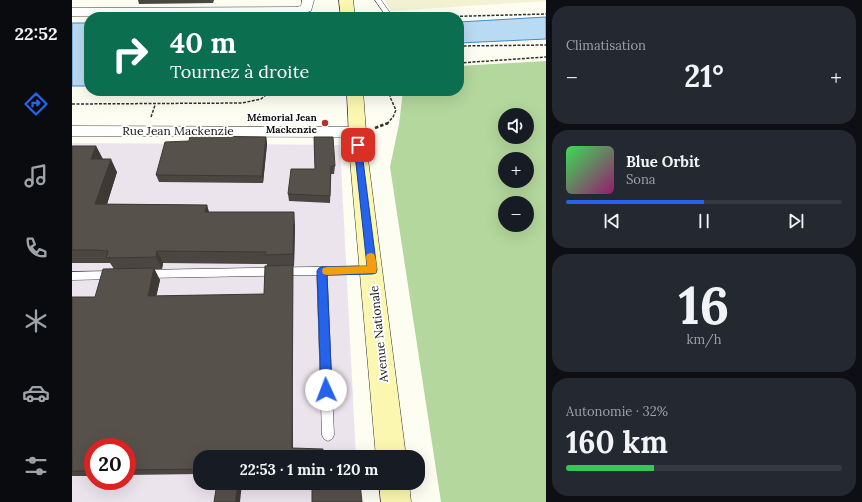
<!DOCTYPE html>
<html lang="fr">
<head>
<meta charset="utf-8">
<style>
	:root { --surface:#171b24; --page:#242831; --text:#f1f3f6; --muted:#9ea1a6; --line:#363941; --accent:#2563eb }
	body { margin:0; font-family:Lora,serif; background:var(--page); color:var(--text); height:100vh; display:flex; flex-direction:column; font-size:15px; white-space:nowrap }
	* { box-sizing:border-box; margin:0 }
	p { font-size:13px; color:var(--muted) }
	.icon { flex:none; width:22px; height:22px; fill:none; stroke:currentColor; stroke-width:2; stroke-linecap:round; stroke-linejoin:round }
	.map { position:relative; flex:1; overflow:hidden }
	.side { display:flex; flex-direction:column; gap:6px; padding:6px; background:#0d0f14; width:316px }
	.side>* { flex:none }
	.hud { position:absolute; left:12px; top:12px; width:380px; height:84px; border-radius:16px; box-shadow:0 4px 16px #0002; background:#0b6e4f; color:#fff; overflow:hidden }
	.tools { position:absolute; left:426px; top:108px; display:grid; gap:8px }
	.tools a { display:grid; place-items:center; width:36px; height:36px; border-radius:50%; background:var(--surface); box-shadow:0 4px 16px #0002; font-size:20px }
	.speed { position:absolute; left:12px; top:438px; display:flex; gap:8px; font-size:20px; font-weight:700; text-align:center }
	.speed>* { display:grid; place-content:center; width:52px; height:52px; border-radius:50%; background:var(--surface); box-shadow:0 4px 16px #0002; line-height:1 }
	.speed .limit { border:6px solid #d22; background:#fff; color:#111 }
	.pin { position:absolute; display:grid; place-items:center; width:34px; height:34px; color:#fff; margin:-17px; border-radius:8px; box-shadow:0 2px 6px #0006 }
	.me { position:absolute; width:44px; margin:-22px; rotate:358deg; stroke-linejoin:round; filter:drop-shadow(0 0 3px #0008) }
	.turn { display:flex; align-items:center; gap:14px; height:84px; padding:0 20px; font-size:18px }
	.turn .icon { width:52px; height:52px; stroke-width:2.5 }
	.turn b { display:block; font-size:28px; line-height:34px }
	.big { font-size:30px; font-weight:700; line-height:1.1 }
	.side .card { flex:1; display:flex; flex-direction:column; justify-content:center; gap:6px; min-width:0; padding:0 14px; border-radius:16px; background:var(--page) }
	.side .dial { align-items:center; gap:0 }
	.dial b { font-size:52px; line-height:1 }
	.song { display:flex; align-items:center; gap:12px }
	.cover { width:48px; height:48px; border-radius:6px; background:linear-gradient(135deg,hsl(130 70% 55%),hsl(320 70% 35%)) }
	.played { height:4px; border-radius:2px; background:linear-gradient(90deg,var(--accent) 50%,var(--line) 50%) }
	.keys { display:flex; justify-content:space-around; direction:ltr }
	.heat { display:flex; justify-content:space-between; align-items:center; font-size:22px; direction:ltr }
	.charge { height:6px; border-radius:3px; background:linear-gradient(90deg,#34c759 32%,var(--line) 0) }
	.trip { position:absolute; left:121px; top:450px; width:232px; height:40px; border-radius:16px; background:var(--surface); box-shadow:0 4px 16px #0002; font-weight:700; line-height:40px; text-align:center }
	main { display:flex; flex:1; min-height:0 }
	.tabs { display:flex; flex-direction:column; width:72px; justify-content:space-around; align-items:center; background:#090b0e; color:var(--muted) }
	.tabs .icon { width:28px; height:28px }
	.tabs .selected { color:var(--accent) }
	.tabs b { font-size:18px; color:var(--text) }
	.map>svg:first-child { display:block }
	.industrial { fill:#ece4ed; fill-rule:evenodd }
	.farmland { fill:#f3f3d3 }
	.forest { fill:#b3d79c; fill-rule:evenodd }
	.water { fill:#b9daf3; stroke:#448ac6 }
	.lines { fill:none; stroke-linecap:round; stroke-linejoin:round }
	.service-casing { stroke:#424242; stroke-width:1 }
	.minor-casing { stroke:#424242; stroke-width:1 }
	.secondary-casing { stroke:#313131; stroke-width:1 }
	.path-far1 { stroke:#313131; stroke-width:1.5; stroke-dasharray:3 1.5; stroke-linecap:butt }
	.path { stroke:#313131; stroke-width:2.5; stroke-dasharray:3.5 2; stroke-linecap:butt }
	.service { fill:#fff; fill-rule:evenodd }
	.minor { fill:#fff; fill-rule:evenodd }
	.secondary { fill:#fbf7b0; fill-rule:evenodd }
	.wall { fill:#4b4641; fill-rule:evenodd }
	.shaded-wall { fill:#3d3935 }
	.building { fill:#57514c; stroke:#3d3935 }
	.route { fill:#2563eb; stroke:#184099 }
	.slow { fill:#f59e0b }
	.poi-dot { fill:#b8302e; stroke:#fff; stroke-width:1.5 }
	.labels { text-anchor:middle; stroke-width:4; stroke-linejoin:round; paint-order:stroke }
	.far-poi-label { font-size:10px; font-weight:bold; fill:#0f0f0f; stroke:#fff; text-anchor:end }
	.street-label { font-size:12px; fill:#0f0f0f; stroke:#fff }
</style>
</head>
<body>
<main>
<nav class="tabs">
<b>22:52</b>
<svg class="icon selected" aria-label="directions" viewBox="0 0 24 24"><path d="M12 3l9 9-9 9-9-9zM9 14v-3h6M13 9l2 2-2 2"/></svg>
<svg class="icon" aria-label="music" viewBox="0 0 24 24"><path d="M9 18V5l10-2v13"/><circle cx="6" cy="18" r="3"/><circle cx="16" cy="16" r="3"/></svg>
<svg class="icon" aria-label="phone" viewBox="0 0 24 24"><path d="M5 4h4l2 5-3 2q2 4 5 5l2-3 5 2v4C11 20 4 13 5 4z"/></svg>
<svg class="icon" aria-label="climate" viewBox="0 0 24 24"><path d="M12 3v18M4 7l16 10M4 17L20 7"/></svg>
<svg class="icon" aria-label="car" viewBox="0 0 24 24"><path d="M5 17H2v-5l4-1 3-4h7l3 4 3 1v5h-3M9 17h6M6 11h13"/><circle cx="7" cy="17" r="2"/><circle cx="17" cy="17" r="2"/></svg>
<svg class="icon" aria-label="filters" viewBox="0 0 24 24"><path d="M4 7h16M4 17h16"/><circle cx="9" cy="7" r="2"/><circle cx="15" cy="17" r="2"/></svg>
</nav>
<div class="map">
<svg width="474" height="502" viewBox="0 0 474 502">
	<rect width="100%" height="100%" fill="#fefdf2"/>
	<path class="industrial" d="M0,143l268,2 16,312h-156v26h158l1,19h-287zM21,447h34v34h-34z"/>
	<path class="farmland" d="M313,0h161v1l-155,10z"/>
	<path class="forest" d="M474,61v441h-105l-51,-335 9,-43 4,-33h56v-25zM433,115h22v22h-22zM433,159h22v22h-22zM433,203h22v22h-22z"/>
	<path class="water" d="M474,17v22l-87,4v-21z
		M0,23h17v63h-17z"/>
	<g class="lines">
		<defs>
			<path id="service" d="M303,0h6l12,17h-6z
				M299,266l3,1 2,3 -2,3 -3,1 -44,1 7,160 -2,4 -4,2 -4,-2 -2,-4 -5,-160 -171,3 -3,-1 -2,-3 2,-3 3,-1z
				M41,271l3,1 2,3 -2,3 -3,1 -41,1v-8z"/>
			<path id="minor" d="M230,0h12l-3,11 -15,4 -224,1v-8l224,-1 5,-1z
				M0,126l284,1 5,1 3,4 -3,4 -5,1 -284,-1z"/>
			<path id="secondary" d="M267,0h14l2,17h-14z
				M275,91h16l5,68 38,298h-30l-26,-298z
				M307,483h30l2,19h-30z"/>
		</defs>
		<use href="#service" class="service-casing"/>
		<use href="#minor" class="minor-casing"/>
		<use href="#secondary" class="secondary-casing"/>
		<path class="path-far1" d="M361,17l113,-3
			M387,46l87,-1
			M387,63l87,-6
			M0,104l170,-1 19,-4 10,-8
			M79,117l4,-12
			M315,124l6,-7 3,-7 -6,-13v-6"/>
		<path class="path" d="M303,128l13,-5"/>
		<use href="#service" class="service"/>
		<use href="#minor" class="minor"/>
		<use href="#secondary" class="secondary"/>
	</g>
	<path class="wall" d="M66,0h76l-1,3 -74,1z
		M194,137l1,7 -4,39 -104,-1 -3,-7z
		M242,137l21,29 -1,8h-3l-1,29 -41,-2 -1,-7 27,-25z
		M0,146h24l7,13 14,13 -10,32 100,1 2,7 86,13 -1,41h-1v11l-93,180v17l-73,1v-28h-34v29h-21v-179h23l19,-28 -4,-6h-38zM91,263l104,1 -3,30 -108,2 4,-16 -6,-11h8z"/>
	<path class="shaded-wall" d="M194,137l1,7 -4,39 -1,-7z
		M24,146l7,14 -12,-1z
		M39,159l6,13 -14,45 -8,-13z
		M135,205l3,13 -5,-6z
		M222,212l1,13 -1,41 -1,-12z
		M85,251l6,12 -1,6 -6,-12z
		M221,265v189l-1,-6z
		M82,268l6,12 -6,27 -6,-11z
		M166,483h4l-2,19h-5z"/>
	<path class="building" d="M118,136l76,1 -4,39 -106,-1 9,-33 24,-1z
		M242,137h19l2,29h-4l-1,30 -42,-2 3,-25h24z
		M0,146h24l-5,13h20l-16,45 112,1 -2,7h89l-1,42 -28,1 1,-3 -109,-1 -1,6 -50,1 2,-7 -13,-1h-23z
		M221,265l-1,183 31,1v8h-123v12l-73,1v-23h-34v24h-21v-174h23l8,-28 51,-1 -6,28 116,-2 1,-28z
		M145,483h21l-3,19h-21z
		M240,483h48l2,19h-50z"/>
	<path class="route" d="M283,143h5l1,2 16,125 -1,3 -4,1 -45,1 5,115 -2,4 -4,2 -3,-2 -2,-4 -4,-119 2,-3 3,-1 45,-1 -13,-121z"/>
	<path class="slow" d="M299,253l3,1c2,5 4,14 2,19l-49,2 -4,-1 -1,-3 1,-3 4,-1 40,-1 -1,-9 1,-3z"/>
	<circle class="poi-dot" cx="253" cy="123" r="4"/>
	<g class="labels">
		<g class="far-poi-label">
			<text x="245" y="121">Mémorial Jean<tspan x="245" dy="12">Mackenzie</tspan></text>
		</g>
		<g class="street-label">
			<text x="106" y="135">Rue Jean Mackenzie</text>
			<text transform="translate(307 334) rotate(-96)" y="4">Avenue Nationale</text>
		</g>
	</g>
</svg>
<div class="tools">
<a><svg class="icon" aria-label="sound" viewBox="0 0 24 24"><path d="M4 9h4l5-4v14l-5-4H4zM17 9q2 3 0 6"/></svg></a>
<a>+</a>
<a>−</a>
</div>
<div class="speed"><div class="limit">20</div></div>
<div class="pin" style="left:286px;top:145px;background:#d93025"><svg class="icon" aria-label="arrive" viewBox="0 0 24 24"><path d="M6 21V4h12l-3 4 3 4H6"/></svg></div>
<svg class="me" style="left:254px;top:390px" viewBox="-20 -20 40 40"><circle r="19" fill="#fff"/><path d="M0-13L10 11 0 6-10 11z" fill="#2563eb"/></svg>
<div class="trip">22:53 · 1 min · 120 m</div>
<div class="hud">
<div class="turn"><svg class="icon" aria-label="right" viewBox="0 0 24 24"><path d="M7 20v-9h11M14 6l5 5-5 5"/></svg><div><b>40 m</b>Tournez à droite</div></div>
</div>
</div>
<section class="side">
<div class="card"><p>Climatisation</p>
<div class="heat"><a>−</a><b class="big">21°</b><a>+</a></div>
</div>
<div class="card">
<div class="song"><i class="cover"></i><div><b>Blue Orbit</b><p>Sona</p></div></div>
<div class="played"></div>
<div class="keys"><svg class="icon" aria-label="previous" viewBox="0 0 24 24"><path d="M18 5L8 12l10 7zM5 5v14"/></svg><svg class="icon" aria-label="pause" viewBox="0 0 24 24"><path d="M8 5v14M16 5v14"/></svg><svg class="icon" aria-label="next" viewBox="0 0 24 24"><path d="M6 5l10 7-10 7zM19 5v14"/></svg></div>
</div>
<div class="card dial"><b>16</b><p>km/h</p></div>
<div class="card"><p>Autonomie · 32%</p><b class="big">160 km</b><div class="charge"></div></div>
</section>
</main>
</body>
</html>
